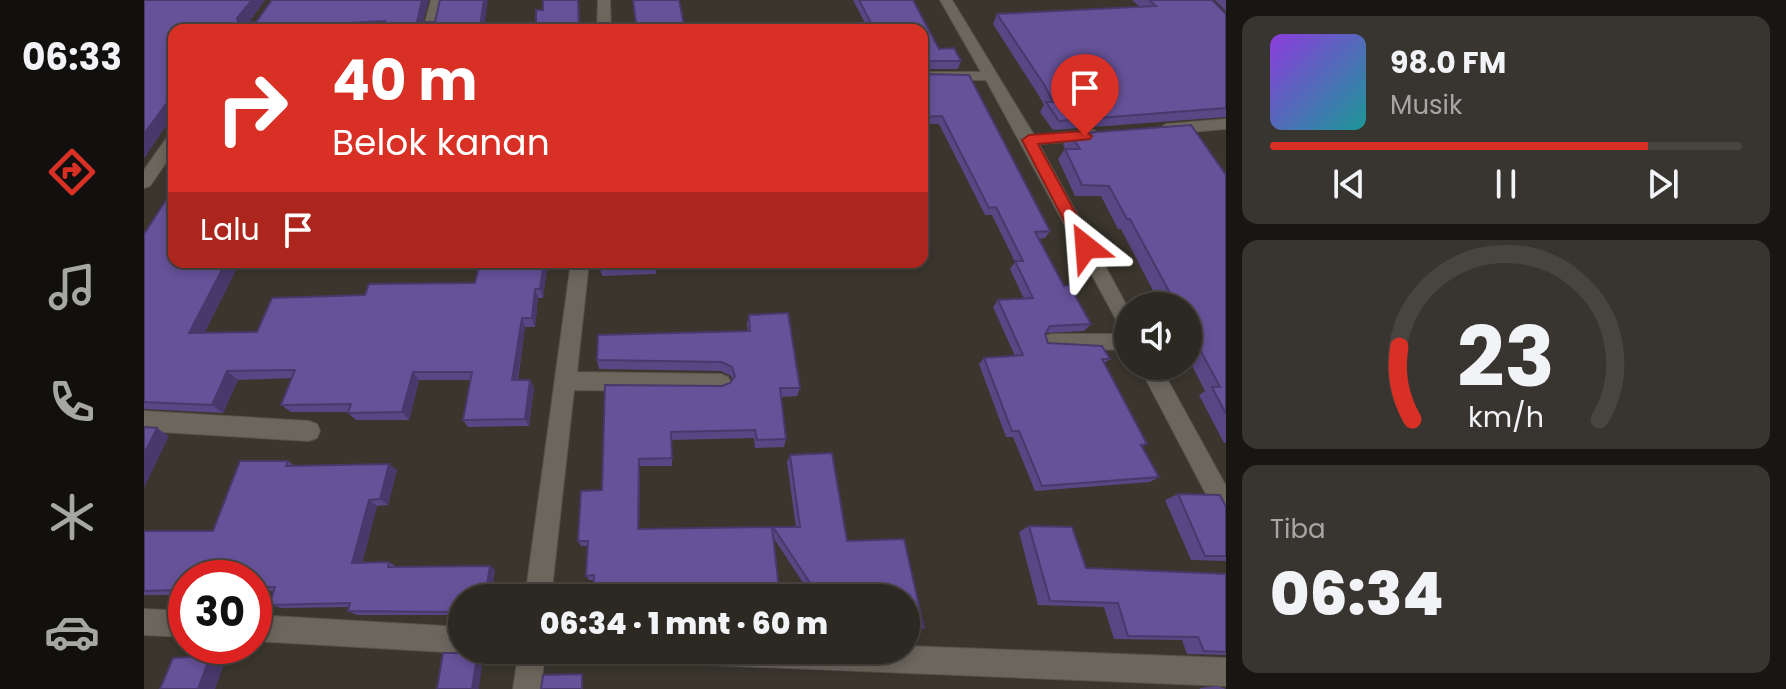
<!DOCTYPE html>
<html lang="id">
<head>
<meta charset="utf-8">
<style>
	:root { --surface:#2c2822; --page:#38342f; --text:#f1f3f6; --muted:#a6a6a5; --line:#484440; --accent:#d93025 }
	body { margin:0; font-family:Poppins,sans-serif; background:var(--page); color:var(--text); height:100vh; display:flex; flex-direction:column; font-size:30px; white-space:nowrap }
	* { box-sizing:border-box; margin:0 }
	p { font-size:26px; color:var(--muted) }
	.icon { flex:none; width:44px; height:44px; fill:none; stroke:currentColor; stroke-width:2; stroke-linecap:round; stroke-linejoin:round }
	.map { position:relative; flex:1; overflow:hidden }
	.sheet { display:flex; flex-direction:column; gap:16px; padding:16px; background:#181613; width:560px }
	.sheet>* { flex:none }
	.banner { position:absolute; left:24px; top:24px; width:760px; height:244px; border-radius:16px; box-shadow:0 4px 12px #0003,0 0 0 2px var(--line); background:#d93025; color:#fff; overflow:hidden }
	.tools { position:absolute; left:970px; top:292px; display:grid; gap:16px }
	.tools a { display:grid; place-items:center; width:88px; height:88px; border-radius:50%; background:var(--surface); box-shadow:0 4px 12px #0003,0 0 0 2px var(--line); font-size:40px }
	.speed { position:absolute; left:24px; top:560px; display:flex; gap:16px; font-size:40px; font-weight:700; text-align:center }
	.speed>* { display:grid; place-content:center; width:104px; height:104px; border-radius:50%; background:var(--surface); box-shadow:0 4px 12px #0003,0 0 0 2px var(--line); line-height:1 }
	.speed .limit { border:12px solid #d22; background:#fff; color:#111 }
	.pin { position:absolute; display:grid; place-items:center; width:68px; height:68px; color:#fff; margin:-82px -34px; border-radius:50% 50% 50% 0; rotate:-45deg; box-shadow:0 0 8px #0007 }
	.pin .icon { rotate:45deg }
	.me { position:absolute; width:88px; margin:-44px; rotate:332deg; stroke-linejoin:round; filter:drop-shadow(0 0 6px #0008) }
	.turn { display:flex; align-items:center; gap:28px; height:168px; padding:0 32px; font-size:36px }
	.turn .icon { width:104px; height:104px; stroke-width:2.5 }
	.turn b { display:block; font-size:56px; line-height:68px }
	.then { display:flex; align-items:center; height:76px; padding:0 32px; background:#0003; gap:16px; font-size:30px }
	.big { font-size:60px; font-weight:800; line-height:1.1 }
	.sheet .card { flex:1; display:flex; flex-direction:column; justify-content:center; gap:12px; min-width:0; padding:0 28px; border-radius:16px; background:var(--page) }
	.sheet .dial { align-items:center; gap:0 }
	.dial svg { height:208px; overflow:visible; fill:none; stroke:var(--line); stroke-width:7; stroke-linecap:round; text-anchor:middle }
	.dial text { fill:var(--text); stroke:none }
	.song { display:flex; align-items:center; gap:24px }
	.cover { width:96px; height:96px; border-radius:12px; background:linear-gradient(135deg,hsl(270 70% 55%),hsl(180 70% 35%)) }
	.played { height:8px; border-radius:4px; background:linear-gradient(90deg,var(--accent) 80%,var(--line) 80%) }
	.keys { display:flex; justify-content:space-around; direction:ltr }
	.trip { position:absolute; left:304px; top:584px; width:472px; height:80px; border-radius:40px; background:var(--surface); box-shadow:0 4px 12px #0003,0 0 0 2px var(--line); font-weight:800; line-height:80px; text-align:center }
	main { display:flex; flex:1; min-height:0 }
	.dock { display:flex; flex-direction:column; width:144px; justify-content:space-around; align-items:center; background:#12100e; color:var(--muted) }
	.dock .icon { width:56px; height:56px }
	.dock .active { color:var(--accent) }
	.dock b { font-size:36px; color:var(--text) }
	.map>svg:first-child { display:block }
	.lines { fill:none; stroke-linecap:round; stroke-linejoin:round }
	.minor-casing { stroke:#57534b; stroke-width:2 }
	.minor { fill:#6c675d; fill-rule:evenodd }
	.wall { fill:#584784 }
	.shaded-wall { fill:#47396b }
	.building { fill:#665299; stroke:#47396b; stroke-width:2 }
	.route { fill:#d93025; stroke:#8d1f18; stroke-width:2 }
</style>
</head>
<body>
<main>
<nav class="dock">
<b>06:33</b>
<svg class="icon active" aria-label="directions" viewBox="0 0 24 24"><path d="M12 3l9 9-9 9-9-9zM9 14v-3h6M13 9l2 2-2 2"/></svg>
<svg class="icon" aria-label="music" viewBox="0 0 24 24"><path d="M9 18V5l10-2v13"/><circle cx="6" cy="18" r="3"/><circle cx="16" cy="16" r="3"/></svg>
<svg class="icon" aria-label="phone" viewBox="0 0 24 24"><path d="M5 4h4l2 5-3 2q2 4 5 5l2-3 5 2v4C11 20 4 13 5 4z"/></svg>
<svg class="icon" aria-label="climate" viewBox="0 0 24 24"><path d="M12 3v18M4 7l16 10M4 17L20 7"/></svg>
<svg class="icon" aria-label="car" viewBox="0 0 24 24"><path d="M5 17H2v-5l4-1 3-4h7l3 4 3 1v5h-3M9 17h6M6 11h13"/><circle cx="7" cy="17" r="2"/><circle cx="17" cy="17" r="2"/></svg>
</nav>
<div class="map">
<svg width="1082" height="689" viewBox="0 0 1082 689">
	<rect width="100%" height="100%" fill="#3a362d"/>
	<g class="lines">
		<defs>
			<path id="minor" d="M287,0h12l-6,30h-14z
				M454,0h12l1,30h-14z
				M796,0h12l82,135 60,-5 8,5 -8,5 -55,4 89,164v42l-83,-2 -3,-6 3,-6 7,-2h72l-138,-254h-64v-8h59z
				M1082,119v10l-60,5 -8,-5 8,-5z
				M30,135v16l-24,35 -6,2v-18l24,-34z
				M427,262h18l-12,110 144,2 7,3 3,6 -3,6 -7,3 -147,-2 -23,208h-26z
				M995,366h21l66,120v35l-8,-4z
				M0,411l165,10 8,3 3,7 -3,7 -8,3 -165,-10z
				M0,609l42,2v26l-42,-2z
				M110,615l208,12v23h8l-8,3 -208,-12z
				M762,646l320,12v28l-564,-23 -9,-4 -4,-9h257z
				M375,650h26l-4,39h-28z"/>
		</defs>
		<use href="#minor" class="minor-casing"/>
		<use href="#minor" class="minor"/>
	</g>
	<path class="wall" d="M0,0h121l-16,22h174l61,3 52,-2 7,-13v-10h36l1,30h-406v84l-30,44z
		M709,0h60l26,49 22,12 -3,8h-36l1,5 127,157 -5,7 -6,1 25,47 27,38 -7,7 -38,2 2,10 62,16 -6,4 43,81 -5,3 17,30 -9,5 -115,9 -22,-54h-7l-27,-73 5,-6 31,-2 -22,-49 5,-7 26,-1 -14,-30 5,-7 -23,-47h-7l-46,-91h-17v-94h-97l1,-2 40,-3z
		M988,0h80l14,14v103l-173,13 -13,-18 4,-7 -5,-9 -46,-72 4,-10 143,-7z
		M1071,0h11v11z
		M926,134l156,41v268h-2l-25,-48 6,-4 -17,-33v-52h-27l-40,-77h-3l-17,-33h-26l-17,-37 7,-10 -2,-4z
		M0,234l96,28 -36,71 53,-1 108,-37 110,-12 5,-21h68l-5,36h-5l-3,29h-10l-7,53h12l4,8 -5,38 -61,1 -5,-7 7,-40h-51l-10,40h-53l-8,-7v-1h-57l-10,-7 11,-27 -54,2 -15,33 -79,-4z
		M455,262h57v12l-53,2 -2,-3z
		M644,313l12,75 -3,8 -16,1 5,42 -2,8 -29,1 -1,-10 -82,2v26h-32l-1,63 133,-2v2l1,-2h23l-9,-65 3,-7 42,-2 15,88 57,-2 20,89 -8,3h-10v-33h-93l-40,-61 7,61h-187v-18h-4l-3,-4 2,-30h-7l-3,-5 3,-50 21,-1 3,-105 117,1 8,-3 2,-3 -1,-4 -10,-5 -122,-2 -2,-9 1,-25 150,-4 -1,-7 2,-9z
		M144,461l7,5 102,4 -9,35 -11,1 -15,57 27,-1 8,5 93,-1 5,4 -4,28h-29v48l-4,-2 1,-19 -10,-5 1,-5h-93l-9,-4 1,-4 -68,1 -12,-3 5,-14h-20v-13h-68v19l-9,-2h-33v-64h69z
		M1034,494l48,13v54l-35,-1 -26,-60z
		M885,526l57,42 140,6v81l-39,-1 -5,-14 -68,-1 -10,-32 -66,-2 -19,-73z
		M1074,686l8,3h-26v-1z"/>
	<path class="shaded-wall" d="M108,0h13l-21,28 -6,-6 -1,-4z
		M278,0h7l-8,30 -4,-8z
		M340,0h4l-4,30 -4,-4z
		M29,93l1,21 -30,44v-24z
		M82,262h14l-40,80 -11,-9z
		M400,262h4l-5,36 -3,-9z
		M391,289l3,9 -3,29 -3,-9z
		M378,318l3,9 -9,61 -4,-8z
		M83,371l11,9 -15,33 -11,-8z
		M269,372l6,8 -10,40 -7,-8z
		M386,380l4,8 -5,38 -4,-7z
		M13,428l12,8 -25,52v-34z
		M495,459l1,7 -1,69 -1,-6z
		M245,464l8,6 -9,35 -8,-6z
		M225,500l8,6 -16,62 -9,-5z
		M346,566l5,4 -4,28h-6z
		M334,650h6l-5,39h-7z
		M66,656l16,3 -11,30h-17z"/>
	<path class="building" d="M0,0h108l-15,18 1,4h18l16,-22h150l-5,22h18l5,-22h44l-4,26 56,-3v-13h7v-10h35l1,30h-196l2,-9 -52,3 -4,6h-155v63l-30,41z
		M489,0h46l6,30h-48z
		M715,0h54l26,49 15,-1 7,13h-36l-3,3v-34h-95l-1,-2 46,-3z
		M1005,0h63l14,14v94l-167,13 -13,-19h7l-8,-16 -48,-72 159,-8z
		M778,66l1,8 46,1 81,156 -15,1 29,54 5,-1 22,39 -41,2 -5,8 3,9 54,3 8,13h-8l45,85 -6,1 18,32 -117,9 -23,-55h-7l-28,-73 39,-3 -25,-55 35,-2 -18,-37h8l-27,-54 -7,1 -47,-92 -20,1z
		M1047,125l35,50v239l-14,-27h8l-32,-60v-21h-11l-47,-87h-3l-18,-33 -27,-1 -17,-36h15l-10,-15z
		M30,190v72h52l-37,71 68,-1 15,-34 93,-3 4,-11 106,-1 5,-21h64l-4,27h-5l-3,29h-10l-10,62h18l-5,39 -62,1 9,-48h-59l-11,40 -54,1 3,-9 -70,1 14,-35 -68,1 -15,34 -68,-3v-168l28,-43z
		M455,262h57v4l-54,1 -3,-3z
		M644,313l12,75h-20l6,51 -29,1 -2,-10 -84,2 1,26 -33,1 -1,70 134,-2 8,71h-187l1,-23 -8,1 2,-35h-10l3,-50 21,-1 3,-105 117,1 8,-3 5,-7 -3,-9 -10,-5 -125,-2 1,-25 152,-4 -1,-16z
		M0,427l13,1 -13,26z
		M688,453l15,88 57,-2 20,89h-18v-30h-86l-47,-71h27l-10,-72z
		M96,461h48l-2,5 103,-2 -9,35 -11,1 -17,63 37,-1 -1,5 102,-1 -5,32h-23v47l-4,-1 1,-20 -10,-4 2,-8 -103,-1 2,-8 -81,2 6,-18h-21v-9h-68v16h-11l1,-4 -32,1v-60h69z
		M1034,494l42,1 6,12v49h-21z
		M885,526l43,1 14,41 140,6v78l-22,-1 -6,-14 -70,-1 -10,-33 -68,-2z
		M320,650h14l-6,39h-35l6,-36h13z
		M66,656l-12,33h-38l13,-31z
		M438,674v15h-41l2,-14z"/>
	<path class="route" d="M941,131l7,5 -2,3 -52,5 56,103 -8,6 -6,-2 -58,-111 7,-5z"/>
</svg>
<div class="tools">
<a><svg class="icon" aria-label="sound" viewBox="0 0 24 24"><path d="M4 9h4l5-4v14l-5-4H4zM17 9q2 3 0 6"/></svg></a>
</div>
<div class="speed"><div class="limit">30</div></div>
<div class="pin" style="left:941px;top:136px;background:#d93025"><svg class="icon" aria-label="arrive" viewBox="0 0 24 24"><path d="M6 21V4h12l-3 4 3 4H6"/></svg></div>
<svg class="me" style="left:942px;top:247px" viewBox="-20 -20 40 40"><path d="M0-17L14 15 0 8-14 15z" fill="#d93025" stroke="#fff" stroke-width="4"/></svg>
<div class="trip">06:34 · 1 mnt · 60 m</div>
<div class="banner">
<div class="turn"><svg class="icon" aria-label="right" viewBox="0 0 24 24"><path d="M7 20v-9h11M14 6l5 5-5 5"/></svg><div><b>40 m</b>Belok kanan</div></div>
<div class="then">Lalu<svg class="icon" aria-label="arrive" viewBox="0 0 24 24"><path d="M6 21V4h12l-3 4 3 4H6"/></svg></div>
</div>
</div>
<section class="sheet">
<div class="card">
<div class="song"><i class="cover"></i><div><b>98.0 FM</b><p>Musik</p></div></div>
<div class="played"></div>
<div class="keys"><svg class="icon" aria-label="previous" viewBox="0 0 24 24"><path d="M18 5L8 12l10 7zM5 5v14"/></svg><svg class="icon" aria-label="pause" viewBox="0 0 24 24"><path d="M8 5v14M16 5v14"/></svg><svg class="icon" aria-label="next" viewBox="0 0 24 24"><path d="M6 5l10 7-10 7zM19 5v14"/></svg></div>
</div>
<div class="card dial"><svg viewBox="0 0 100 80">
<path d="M14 69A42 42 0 1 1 86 69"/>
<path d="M14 69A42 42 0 0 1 9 41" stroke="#d93025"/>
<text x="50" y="56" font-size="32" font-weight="700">23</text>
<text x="50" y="72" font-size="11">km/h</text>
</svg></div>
<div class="card"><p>Tiba</p><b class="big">06:34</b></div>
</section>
</main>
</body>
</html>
